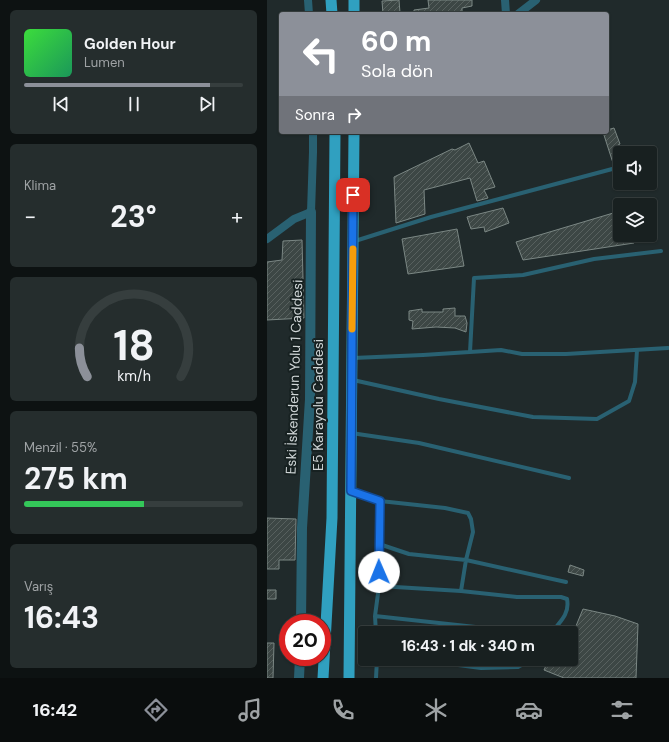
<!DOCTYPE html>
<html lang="tr">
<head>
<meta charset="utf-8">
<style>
	:root { --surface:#182020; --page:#252d2d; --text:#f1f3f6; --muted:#9fa3a5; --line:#363e3e; --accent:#8c9099 }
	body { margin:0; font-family:"DM Sans",sans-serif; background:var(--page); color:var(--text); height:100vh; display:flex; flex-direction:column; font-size:15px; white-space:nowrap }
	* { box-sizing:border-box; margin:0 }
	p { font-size:13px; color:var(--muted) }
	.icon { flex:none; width:22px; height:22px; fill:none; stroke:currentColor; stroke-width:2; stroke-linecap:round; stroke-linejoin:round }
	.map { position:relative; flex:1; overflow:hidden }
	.side { display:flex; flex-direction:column; gap:10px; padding:10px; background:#0d1212; width:267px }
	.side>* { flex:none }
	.top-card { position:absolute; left:12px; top:12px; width:330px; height:122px; border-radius:4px; box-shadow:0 1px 3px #0004,0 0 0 1px var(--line); background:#8c9099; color:#fff; overflow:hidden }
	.fabs { position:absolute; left:346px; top:146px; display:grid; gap:8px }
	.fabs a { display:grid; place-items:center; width:44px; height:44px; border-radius:4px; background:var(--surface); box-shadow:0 1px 3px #0004,0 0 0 1px var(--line); font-size:20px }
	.speed { position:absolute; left:12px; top:614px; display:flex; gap:8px; font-size:20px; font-weight:700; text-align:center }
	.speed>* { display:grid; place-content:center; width:52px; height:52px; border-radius:50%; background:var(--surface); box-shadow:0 1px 3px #0004,0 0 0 1px var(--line); line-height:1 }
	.speed .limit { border:6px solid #d22; background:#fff; color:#111 }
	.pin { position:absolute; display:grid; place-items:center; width:34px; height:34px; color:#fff; margin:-17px; border-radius:8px; box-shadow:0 2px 6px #0006 }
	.me { position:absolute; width:44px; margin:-22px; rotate:359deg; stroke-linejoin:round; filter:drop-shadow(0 0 3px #0008) }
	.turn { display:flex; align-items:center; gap:14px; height:84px; padding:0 16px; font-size:18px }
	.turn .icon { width:52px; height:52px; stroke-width:2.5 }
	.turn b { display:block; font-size:28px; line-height:34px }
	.then { display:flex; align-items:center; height:38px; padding:0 16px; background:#0003; gap:8px; font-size:15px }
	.big { font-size:30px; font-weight:700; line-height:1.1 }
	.side .widget { flex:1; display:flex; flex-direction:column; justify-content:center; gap:6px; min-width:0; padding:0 14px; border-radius:6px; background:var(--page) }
	.side .dial { align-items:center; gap:0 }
	.dial svg { height:104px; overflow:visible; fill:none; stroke:var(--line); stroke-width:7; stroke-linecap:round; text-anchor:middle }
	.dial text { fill:var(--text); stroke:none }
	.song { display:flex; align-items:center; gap:12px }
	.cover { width:48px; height:48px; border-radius:6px; background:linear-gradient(135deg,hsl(120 70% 55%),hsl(150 70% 35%)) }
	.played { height:4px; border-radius:2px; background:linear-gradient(90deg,var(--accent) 85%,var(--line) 85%) }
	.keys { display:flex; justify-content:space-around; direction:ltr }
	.heat { display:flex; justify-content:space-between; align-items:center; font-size:22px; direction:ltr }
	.charge { height:6px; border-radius:3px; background:linear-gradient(90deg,#34c759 55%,var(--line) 0) }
	.trip { position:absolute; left:91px; top:626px; width:220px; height:40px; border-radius:4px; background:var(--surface); box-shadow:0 1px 3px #0004,0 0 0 1px var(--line); font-weight:700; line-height:40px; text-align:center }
	.tabs { display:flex; height:64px; justify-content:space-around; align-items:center; background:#0a0d0d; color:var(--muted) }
	.tabs .icon { width:28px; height:28px }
	.tabs .selected { color:var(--accent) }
	.tabs b { font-size:18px; color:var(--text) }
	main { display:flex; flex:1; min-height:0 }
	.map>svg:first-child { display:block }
	.building { fill:url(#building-hatch); stroke:#7b8784 }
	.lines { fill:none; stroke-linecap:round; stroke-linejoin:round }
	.service { stroke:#296172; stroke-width:4 }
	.minor { stroke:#296172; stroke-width:8 }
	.tertiary { stroke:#296172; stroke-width:10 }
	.trunk { stroke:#30a0c0; stroke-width:11 }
	.route-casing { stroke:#114b97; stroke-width:10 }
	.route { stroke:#1a73e8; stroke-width:7 }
	.slow { stroke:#f59e0b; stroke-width:7 }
	.labels { text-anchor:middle; stroke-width:4; stroke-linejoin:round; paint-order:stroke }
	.street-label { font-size:14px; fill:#ced4d5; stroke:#172121 }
</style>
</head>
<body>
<main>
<section class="side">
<div class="widget">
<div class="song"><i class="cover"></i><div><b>Golden Hour</b><p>Lumen</p></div></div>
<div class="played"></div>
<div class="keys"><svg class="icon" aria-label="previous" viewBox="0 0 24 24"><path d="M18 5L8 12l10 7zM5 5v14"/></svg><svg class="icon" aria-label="pause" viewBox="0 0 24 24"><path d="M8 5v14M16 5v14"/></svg><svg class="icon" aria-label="next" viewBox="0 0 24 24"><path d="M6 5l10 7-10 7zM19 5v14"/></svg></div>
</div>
<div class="widget"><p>Klima</p>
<div class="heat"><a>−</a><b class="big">23°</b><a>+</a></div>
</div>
<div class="widget dial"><svg viewBox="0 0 100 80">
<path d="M14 69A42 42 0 1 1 86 69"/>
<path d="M14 69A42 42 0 0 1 8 47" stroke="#8c9099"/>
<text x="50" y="56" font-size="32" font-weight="700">18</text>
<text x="50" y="72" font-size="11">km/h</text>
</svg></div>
<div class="widget"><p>Menzil · 55%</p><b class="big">275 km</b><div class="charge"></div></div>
<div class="widget"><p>Varış</p><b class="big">16:43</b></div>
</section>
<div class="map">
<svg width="402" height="678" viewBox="0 0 402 678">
	<defs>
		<pattern id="building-hatch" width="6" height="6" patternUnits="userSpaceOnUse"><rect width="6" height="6" fill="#3d4745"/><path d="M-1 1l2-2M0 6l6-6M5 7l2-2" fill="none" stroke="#58615f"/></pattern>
	</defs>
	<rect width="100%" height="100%" fill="#202a2b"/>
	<path class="building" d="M132,0l1,13 -17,1 -1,-13z
		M161,0h44v6l-10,2v6h-48v-4l15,-2z
		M347,128l6,16 -2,1 3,8h-1v7l-7,3 -10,-31h4v-2z
		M202,143l9,20 6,-2 11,26 -11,3 4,8 -11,3 -7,-23 -46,12 1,24 -29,9 -2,-46 58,-28 3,1z
		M236,208l6,15 -24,9 -1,-5 -13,2 -4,-12z
		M353,211v24h12l2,8 -111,17 -7,-18z
		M190,229l7,37 -56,8 -6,-35z
		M35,240l2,78 -37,2v-58l15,-2 1,-19z
		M188,308v8h10l2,7 -1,9 -11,-4 -19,-1 -24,2 1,-8 -4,-1v-9l13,-2v3h21v-3z
		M0,518l29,1 -1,41h-16v9h-12z
		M303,565l14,5 -1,6 -15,-4z
		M0,590h9v9h-9z
		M316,609l32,7 23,8 -2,54h-72l-20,-8 5,-11 11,3 1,-3h10v-21z
		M0,643h7l-1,35h-6z"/>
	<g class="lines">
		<path class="service" d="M88,241l76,-24 185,-49
			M203,352l4,-74 49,-3 71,-16 67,-8
			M86,358l70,-3 78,-5 21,4h44l102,-6
			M86,380l86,19 94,18 64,2 32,-18 6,-19 2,-32
			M84,433l68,10 150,35
			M85,492l28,9 -1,85 -4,30 1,17
			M113,501l65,7 23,5 3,6 2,13 -7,28 -5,31
			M112,544l30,10 57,6 100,22
			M112,586l82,5 56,6h44l6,2c3,15 -7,23 -16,34
			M108,616l155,17
			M127,659l26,1 61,8 37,-1 14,-8
			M109,678l1,-19"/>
		<path class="minor" d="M41,0l1,14
			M238,0l1,14
			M251,14l18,-14
			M0,239l27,-20 17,-7 2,-60v-20"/>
		<path class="tertiary" d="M34,623l1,-95 8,-129 1,-187
			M32,678l1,-21"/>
		<path class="trunk" d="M64,0l1,14
			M87,0v14
			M56,678l9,-160 3,-386
			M82,678l5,-546"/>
	</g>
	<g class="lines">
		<defs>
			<path id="route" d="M86,195l-2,296 29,10 -1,71"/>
		</defs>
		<use href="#route" class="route-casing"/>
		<use href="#route" class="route"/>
		<path class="slow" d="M85,329l1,-80"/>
	</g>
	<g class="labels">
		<g class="street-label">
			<text transform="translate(27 377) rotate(-88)" y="5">Eski İskenderun Yolu 1 Caddesi</text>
			<text transform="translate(51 405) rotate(-90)" y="5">E5 Karayolu Caddesi</text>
		</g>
	</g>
</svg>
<div class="fabs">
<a><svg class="icon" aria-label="sound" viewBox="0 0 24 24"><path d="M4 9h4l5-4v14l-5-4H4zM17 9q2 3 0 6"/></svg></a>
<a><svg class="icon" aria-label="layers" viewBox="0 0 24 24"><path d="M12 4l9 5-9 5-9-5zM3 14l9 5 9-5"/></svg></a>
</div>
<div class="speed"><div class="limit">20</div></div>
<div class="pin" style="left:86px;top:195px;background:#d93025"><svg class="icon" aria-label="arrive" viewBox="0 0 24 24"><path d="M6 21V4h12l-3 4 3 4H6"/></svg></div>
<svg class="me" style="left:112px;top:572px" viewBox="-20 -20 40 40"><circle r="19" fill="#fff"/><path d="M0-13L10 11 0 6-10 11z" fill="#1a73e8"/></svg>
<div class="trip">16:43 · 1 dk · 340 m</div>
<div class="top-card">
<div class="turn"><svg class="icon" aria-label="left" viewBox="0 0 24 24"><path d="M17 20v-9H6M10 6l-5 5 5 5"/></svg><div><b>60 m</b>Sola dön</div></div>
<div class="then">Sonra<svg class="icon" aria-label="right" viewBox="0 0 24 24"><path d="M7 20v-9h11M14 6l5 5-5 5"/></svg></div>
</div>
</div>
</main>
<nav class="tabs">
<b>16:42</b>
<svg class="icon selected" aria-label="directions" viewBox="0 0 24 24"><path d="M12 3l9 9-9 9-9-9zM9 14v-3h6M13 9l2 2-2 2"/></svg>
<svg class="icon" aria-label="music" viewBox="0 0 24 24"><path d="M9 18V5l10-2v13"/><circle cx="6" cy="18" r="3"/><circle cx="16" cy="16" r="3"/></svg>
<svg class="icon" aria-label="phone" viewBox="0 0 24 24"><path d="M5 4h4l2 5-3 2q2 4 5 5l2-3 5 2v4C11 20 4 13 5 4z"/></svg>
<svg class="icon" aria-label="climate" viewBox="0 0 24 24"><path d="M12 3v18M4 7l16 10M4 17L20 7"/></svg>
<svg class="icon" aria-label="car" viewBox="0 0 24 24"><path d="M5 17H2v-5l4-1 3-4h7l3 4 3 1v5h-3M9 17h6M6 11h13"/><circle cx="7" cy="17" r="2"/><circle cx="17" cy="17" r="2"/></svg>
<svg class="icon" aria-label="filters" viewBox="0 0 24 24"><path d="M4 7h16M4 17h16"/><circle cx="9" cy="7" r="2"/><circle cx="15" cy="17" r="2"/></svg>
</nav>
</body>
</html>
